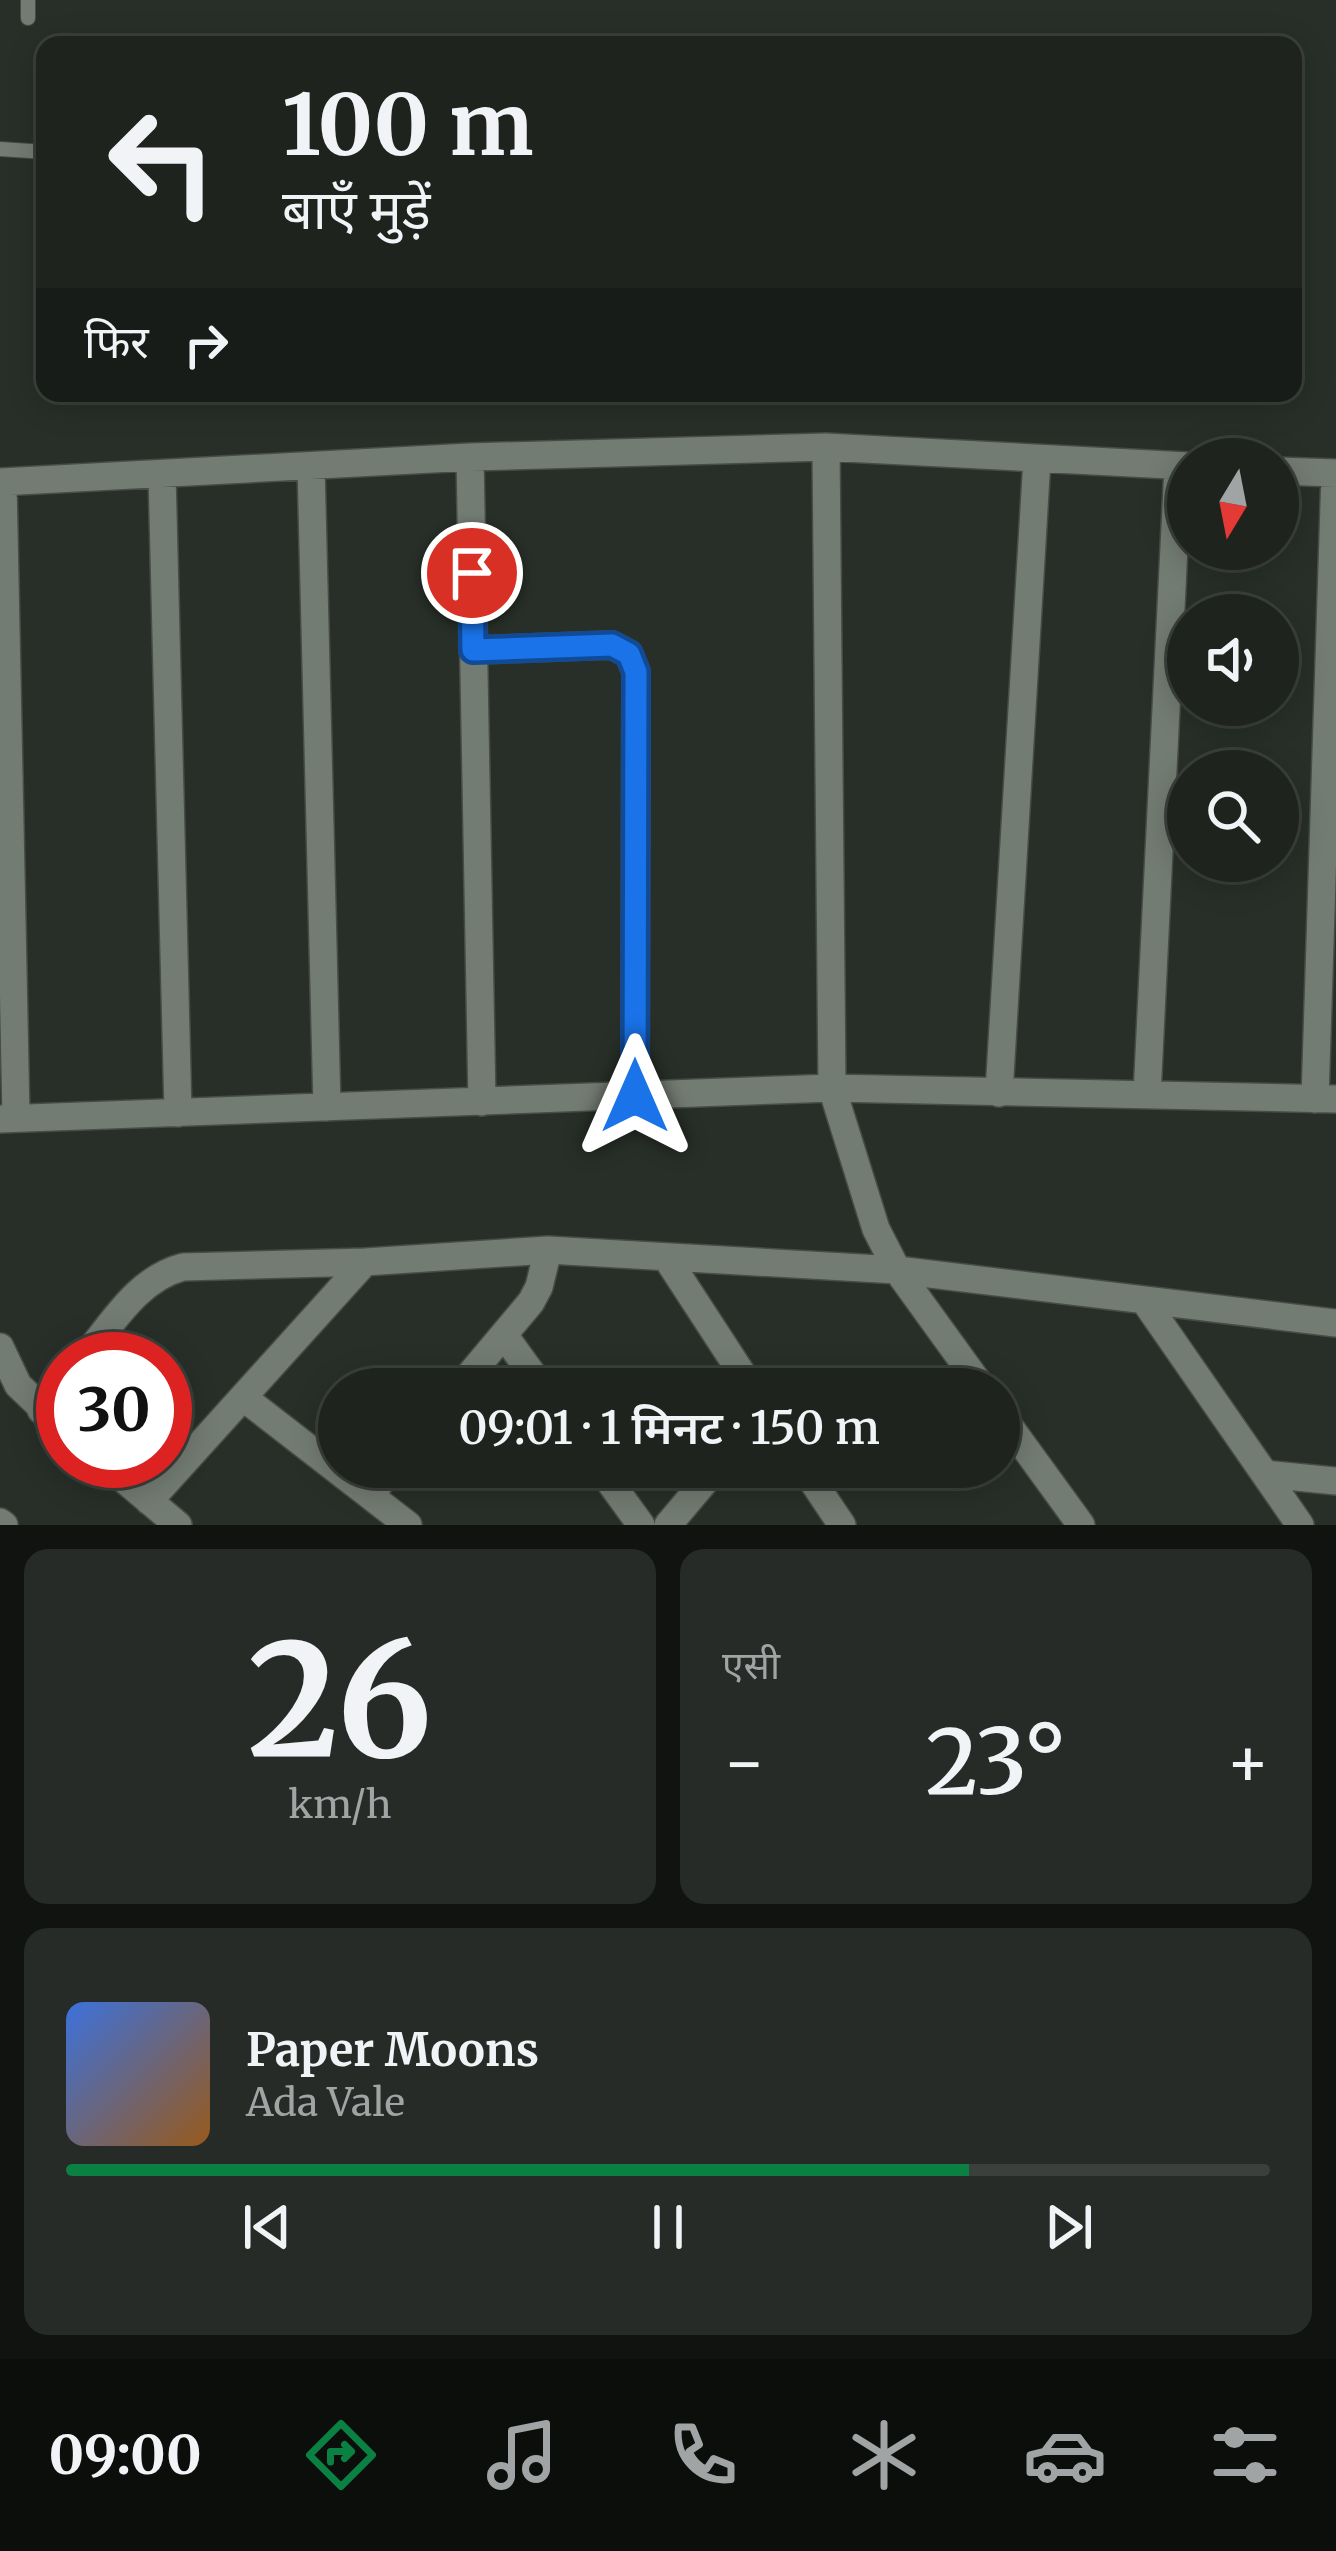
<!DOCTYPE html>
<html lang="hi">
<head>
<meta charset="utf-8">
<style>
	:root { --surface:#1e231e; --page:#262b27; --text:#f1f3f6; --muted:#a1a4a4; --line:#3c403c; --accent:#0b8043 }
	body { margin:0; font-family:Merriweather,"Noto Sans Devanagari",serif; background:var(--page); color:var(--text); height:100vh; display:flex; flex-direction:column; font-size:45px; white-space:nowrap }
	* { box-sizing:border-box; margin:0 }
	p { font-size:39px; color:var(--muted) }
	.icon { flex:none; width:66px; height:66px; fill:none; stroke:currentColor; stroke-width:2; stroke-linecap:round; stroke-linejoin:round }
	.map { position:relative; height:1525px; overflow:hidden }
	.panel { display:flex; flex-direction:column; gap:24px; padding:24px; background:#101310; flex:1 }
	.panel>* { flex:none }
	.hud { position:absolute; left:36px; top:36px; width:1266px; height:366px; border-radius:24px; box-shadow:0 6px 30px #0003,0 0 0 3px var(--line); background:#1e231e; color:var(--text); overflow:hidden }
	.needle { width:78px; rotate:190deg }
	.controls { position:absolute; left:1167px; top:438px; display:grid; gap:24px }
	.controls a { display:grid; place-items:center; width:132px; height:132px; border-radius:50%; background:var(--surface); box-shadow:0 6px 30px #0003,0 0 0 3px var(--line); font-size:60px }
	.speed { position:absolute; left:36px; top:1332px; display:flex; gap:24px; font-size:60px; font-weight:700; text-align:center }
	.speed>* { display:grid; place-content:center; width:156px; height:156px; border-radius:50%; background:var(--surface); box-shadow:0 6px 30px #0003,0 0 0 3px var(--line); line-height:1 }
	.speed .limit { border:18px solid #d22; background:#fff; color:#111 }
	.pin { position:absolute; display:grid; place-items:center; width:102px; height:102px; color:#fff; margin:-51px; border:6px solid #fff; border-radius:50%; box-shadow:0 3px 12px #0007 }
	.me { position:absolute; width:132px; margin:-66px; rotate:0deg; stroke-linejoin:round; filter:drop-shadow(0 0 9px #0008) }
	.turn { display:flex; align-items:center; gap:42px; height:252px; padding:0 48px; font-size:54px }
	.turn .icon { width:156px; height:156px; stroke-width:2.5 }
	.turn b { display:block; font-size:84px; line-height:102px }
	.then { display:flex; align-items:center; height:114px; padding:0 48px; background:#0003; gap:24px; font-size:45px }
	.big { font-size:90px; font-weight:600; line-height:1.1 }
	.panel .tile { flex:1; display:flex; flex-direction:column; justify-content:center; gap:18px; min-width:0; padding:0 42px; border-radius:24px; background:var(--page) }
	.panel .dial { align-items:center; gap:0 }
	.dial b { font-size:156px; line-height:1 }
	.song { display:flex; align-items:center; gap:36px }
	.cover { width:144px; height:144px; border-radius:18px; background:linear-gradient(135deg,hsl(220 70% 55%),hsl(30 70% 35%)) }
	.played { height:12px; border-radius:6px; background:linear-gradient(90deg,var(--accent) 75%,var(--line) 75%) }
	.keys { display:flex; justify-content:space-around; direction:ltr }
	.heat { display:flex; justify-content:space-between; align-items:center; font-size:66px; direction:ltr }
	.panel .tiles { flex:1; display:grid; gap:24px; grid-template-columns:1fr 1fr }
	.tile:last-child { grid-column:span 2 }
	.trip { position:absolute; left:318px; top:1368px; width:702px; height:120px; border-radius:60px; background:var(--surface); box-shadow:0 6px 30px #0003,0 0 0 3px var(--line); font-weight:600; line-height:120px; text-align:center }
	.menu { display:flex; height:192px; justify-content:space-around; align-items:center; background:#0c0e0c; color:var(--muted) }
	.menu .icon { width:84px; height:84px }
	.menu .active { color:var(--accent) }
	.menu b { font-size:54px; color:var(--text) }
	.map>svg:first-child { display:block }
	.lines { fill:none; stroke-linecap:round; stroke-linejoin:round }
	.lane-casing { stroke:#464c46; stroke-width:16 }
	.street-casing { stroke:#464c46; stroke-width:30 }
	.lane { stroke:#737c73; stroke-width:14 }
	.street { stroke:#737c73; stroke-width:27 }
	.route-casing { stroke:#114b97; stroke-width:30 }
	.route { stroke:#1a73e8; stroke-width:21 }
</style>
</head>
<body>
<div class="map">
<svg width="1336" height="1525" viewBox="0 0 1336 1525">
	<rect width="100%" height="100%" fill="#282f28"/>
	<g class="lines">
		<defs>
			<path id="lane" d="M28,0v18
				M0,149l45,3"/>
			<path id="street" d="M826,447l6,641 44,141 21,41 439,53
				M470,457l12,645
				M311,466l16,641
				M1278,471l58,2
				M162,474l16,639
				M0,482l470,-25 356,-10 362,19
				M3,482l13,635
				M473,650l139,-5 17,9 7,18 -1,424
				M999,1093l38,-634
				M1147,1095l31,-629
				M1315,1099l20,-626
				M0,1119l832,-31 504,11
				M666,1257l86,132
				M1144,1300l156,225
				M504,1335l39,54
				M0,1347l18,38 45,43
				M83,1359c29,-35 54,-80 100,-92l182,-5 183,-12 349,20 86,119
				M458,1389l73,-87 8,-15 9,-37
				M244,1398l164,127
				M41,1410l22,-27
				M999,1412l82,113
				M102,1461l76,64
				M599,1467l42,58
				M803,1467l39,58
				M1265,1474l71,7
				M370,1495l23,-28
				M149,1501l216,-239
				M0,1522l4,3
				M668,1525l49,-58"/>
		</defs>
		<use href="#lane" class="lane-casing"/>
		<use href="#street" class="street-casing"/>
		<use href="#lane" class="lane"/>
		<use href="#street" class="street"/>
	</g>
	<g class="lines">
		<defs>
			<path id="route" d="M472,573l1,77 139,-5 17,9 7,18 -1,424"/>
		</defs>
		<use href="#route" class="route-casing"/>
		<use href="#route" class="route"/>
	</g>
</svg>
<div class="controls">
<a><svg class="needle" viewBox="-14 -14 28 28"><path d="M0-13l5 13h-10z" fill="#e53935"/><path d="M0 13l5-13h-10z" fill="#a1a4a4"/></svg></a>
<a><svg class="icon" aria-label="sound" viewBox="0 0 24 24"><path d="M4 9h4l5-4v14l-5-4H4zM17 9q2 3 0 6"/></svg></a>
<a><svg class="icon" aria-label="search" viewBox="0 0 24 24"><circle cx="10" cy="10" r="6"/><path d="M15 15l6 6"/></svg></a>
</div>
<div class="speed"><div class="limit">30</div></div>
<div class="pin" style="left:472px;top:573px;background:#d93025"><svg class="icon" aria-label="arrive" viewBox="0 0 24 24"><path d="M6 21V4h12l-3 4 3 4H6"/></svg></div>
<svg class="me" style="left:635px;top:1096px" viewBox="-20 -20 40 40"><path d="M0-17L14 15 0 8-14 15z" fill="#1a73e8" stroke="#fff" stroke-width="4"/></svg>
<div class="trip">09:01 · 1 मिनट · 150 m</div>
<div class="hud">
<div class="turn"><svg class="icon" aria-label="left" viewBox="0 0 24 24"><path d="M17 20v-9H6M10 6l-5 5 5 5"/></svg><div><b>100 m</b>बाएँ मुड़ें</div></div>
<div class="then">फिर<svg class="icon" aria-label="right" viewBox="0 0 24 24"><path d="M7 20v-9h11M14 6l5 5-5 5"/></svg></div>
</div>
</div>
<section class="panel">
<div class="tiles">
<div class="tile dial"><b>26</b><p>km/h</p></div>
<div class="tile"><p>एसी</p>
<div class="heat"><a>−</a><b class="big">23°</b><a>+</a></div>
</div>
<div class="tile">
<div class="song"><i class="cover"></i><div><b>Paper Moons</b><p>Ada Vale</p></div></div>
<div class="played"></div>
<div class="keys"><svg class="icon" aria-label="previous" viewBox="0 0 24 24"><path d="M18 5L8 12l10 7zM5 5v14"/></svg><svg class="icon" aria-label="pause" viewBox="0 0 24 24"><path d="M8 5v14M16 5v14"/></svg><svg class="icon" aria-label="next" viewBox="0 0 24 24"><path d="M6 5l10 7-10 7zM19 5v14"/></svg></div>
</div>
</div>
</section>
<nav class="menu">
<b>09:00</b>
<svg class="icon active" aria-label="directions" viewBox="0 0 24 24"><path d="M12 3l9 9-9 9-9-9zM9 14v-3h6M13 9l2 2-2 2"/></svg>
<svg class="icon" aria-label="music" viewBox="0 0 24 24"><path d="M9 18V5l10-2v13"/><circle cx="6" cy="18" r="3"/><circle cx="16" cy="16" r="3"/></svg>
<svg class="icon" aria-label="phone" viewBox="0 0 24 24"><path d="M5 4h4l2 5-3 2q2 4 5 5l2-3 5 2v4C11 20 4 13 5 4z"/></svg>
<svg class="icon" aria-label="climate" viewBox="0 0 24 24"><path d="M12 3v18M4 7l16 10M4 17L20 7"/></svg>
<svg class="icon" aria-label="car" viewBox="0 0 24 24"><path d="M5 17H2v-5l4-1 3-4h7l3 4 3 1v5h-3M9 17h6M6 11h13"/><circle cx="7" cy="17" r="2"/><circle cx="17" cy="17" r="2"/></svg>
<svg class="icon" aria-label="filters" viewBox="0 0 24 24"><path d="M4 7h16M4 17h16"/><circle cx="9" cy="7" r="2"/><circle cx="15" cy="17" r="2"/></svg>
</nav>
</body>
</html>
